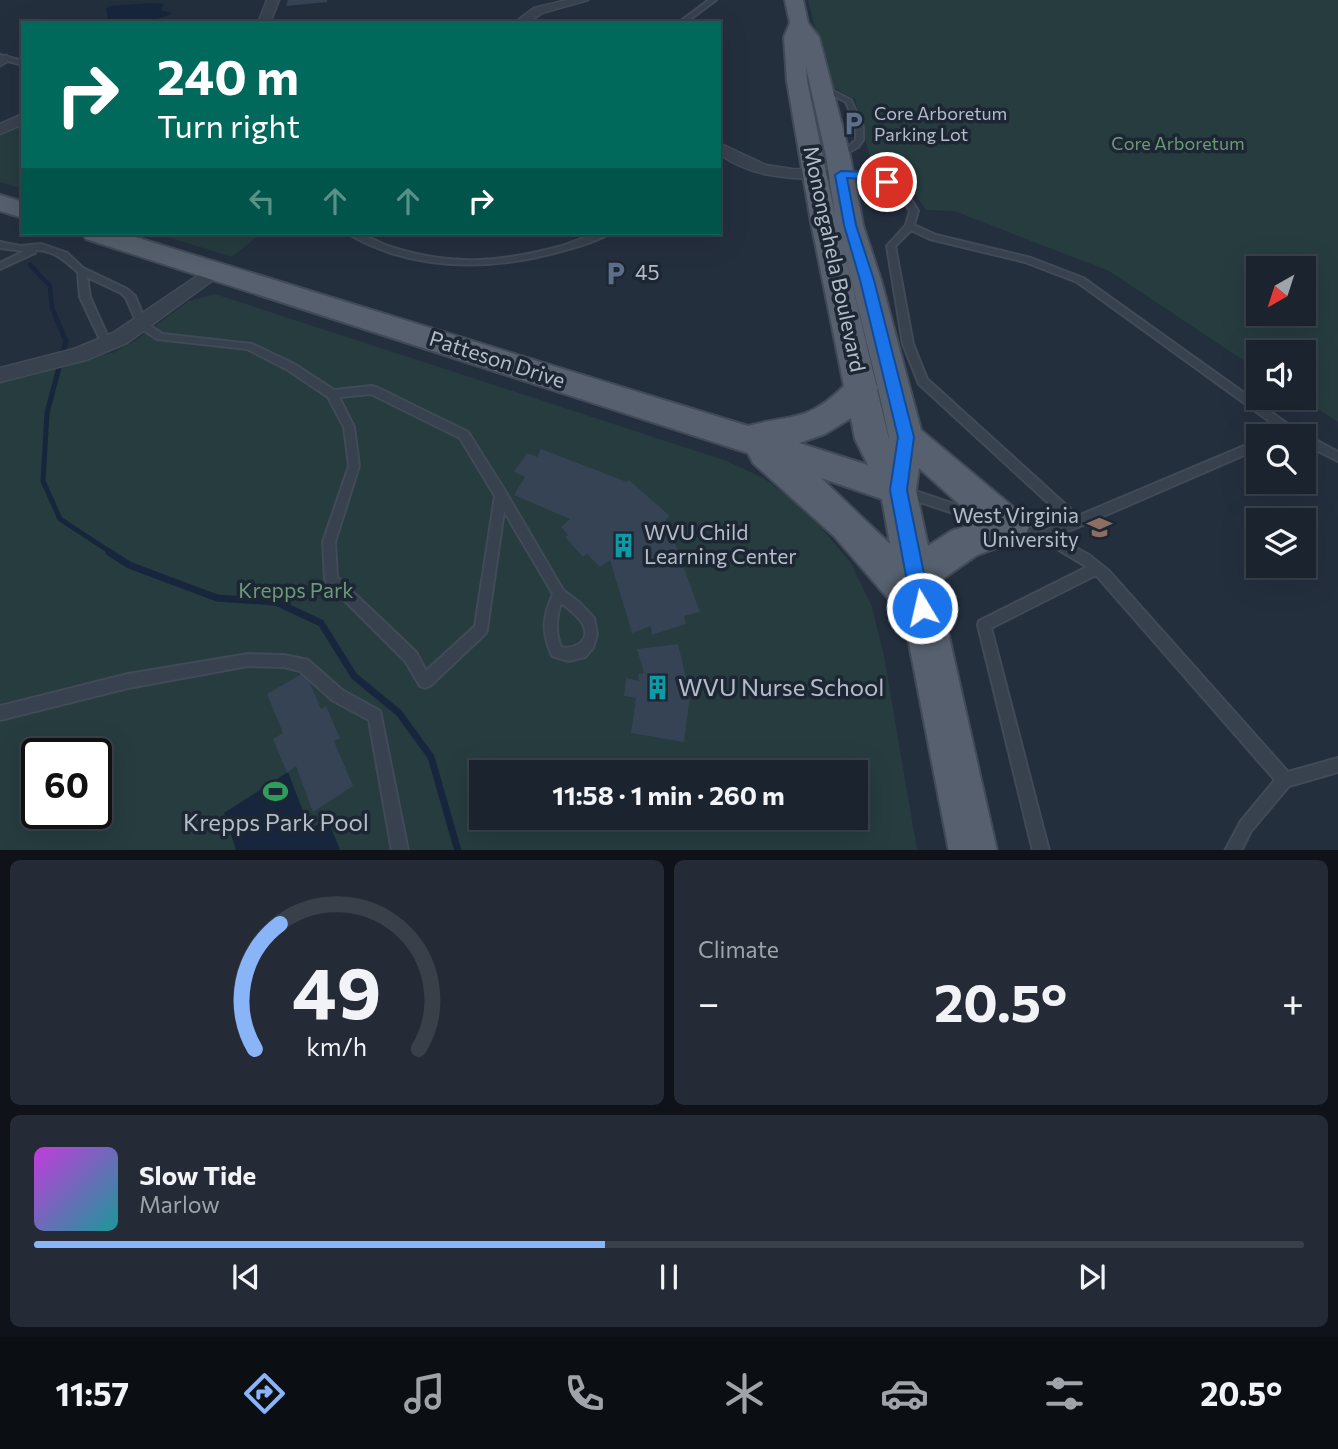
<!DOCTYPE html>
<html lang="en">
<head>
<meta charset="utf-8">
<style>
	:root { --surface:#1b232e; --page:#242b36; --text:#f1f3f6; --muted:#a0a4aa; --line:#39404a; --accent:#8ab4f8 }
	body { margin:0; font-family:Commissioner,sans-serif; background:var(--page); color:var(--text); height:100vh; display:flex; flex-direction:column; font-size:26px; white-space:nowrap }
	* { box-sizing:border-box; margin:0 }
	p { font-size:23px; color:var(--muted) }
	.icon { flex:none; width:38px; height:38px; fill:none; stroke:currentColor; stroke-width:2; stroke-linecap:round; stroke-linejoin:round }
	.map { position:relative; height:850px; overflow:hidden }
	.drawer { display:flex; flex-direction:column; gap:10px; padding:10px; background:#0f1319; flex:1 }
	.drawer>* { flex:none }
	.top-card { position:absolute; left:21px; top:21px; width:700px; height:214px; border-radius:0px; box-shadow:0 7px 28px #0002,0 0 0 2px var(--line); background:#00695c; color:#fff; overflow:hidden }
	.needle { width:46px; rotate:219deg }
	.controls { position:absolute; left:1246px; top:256px; display:grid; gap:14px }
	.controls a { display:grid; place-items:center; width:70px; height:70px; border-radius:0px; background:var(--surface); box-shadow:0 7px 28px #0002,0 0 0 2px var(--line); font-size:35px }
	.speed { position:absolute; left:21px; top:738px; display:flex; gap:14px; font-size:35px; font-weight:700; text-align:center }
	.speed>* { display:grid; place-content:center; width:91px; height:91px; border-radius:50%; background:var(--surface); box-shadow:0 7px 28px #0002,0 0 0 2px var(--line); line-height:1 }
	.speed .limit { border:4px solid #111; border-radius:10px; background:#fff; color:#111 }
	.pin { position:absolute; display:grid; place-items:center; width:60px; height:60px; color:#fff; margin:-30px; border:4px solid #fff; border-radius:50%; box-shadow:0 2px 7px #0007 }
	.me { position:absolute; width:77px; margin:-38px; rotate:351deg; stroke-linejoin:round; filter:drop-shadow(0 0 5px #0008) }
	.turn { display:flex; align-items:center; gap:24px; height:147px; padding:0 21px; font-size:32px }
	.turn .icon { width:91px; height:91px; stroke-width:2.5 }
	.turn b { display:block; font-size:49px; line-height:60px }
	.lanes { display:flex; align-items:center; height:66px; padding:0 21px; background:#0003; justify-content:center; gap:35px; direction:ltr }
	.lanes .off { opacity:.35 }
	.big { font-size:52px; font-weight:700; line-height:1.1 }
	.drawer .tile { flex:1; display:flex; flex-direction:column; justify-content:center; gap:10px; min-width:0; padding:0 24px; border-radius:10px; background:var(--page) }
	.drawer .dial { align-items:center; gap:0 }
	.dial svg { height:182px; overflow:visible; fill:none; stroke:var(--line); stroke-width:7; stroke-linecap:round; text-anchor:middle }
	.dial text { fill:var(--text); stroke:none }
	.song { display:flex; align-items:center; gap:21px }
	.cover { width:84px; height:84px; border-radius:10px; background:linear-gradient(135deg,hsl(290 70% 55%),hsl(180 70% 35%)) }
	.played { height:7px; border-radius:4px; background:linear-gradient(90deg,var(--accent) 45%,var(--line) 45%) }
	.keys { display:flex; justify-content:space-around; direction:ltr }
	.heat { display:flex; justify-content:space-between; align-items:center; font-size:38px; direction:ltr }
	.drawer .tiles { flex:1; display:grid; gap:10px; grid-template-columns:1fr 1fr }
	.tile:last-child { grid-column:span 2 }
	.trip { position:absolute; left:469px; top:760px; width:399px; height:70px; border-radius:0px; background:var(--surface); box-shadow:0 7px 28px #0002,0 0 0 2px var(--line); font-weight:700; line-height:70px; text-align:center }
	.tab-bar { display:flex; height:112px; justify-content:space-around; align-items:center; background:#0b0e12; color:var(--muted) }
	.tab-bar .icon { width:49px; height:49px }
	.tab-bar .current { color:var(--accent) }
	.tab-bar b { font-size:32px; color:var(--text) }
	.map>svg:first-child { display:block }
	.green { fill:#263c3f; fill-rule:evenodd }
	.water { fill:#17263c }
	.lines { fill:none; stroke-linecap:round; stroke-linejoin:round }
	.stream-far2 { stroke:#17263c; stroke-width:4.5 }
	.stream-far1 { stroke:#17263c; stroke-width:5 }
	.stream { stroke:#17263c; stroke-width:7 }
	.building { fill:#364354 }
	.service-casing { stroke:#414a57; stroke-width:4 }
	.minor-casing { stroke:#414a57; stroke-width:3 }
	.primary-casing { stroke:#414a57; stroke-width:4 }
	.service { fill:#38414e; fill-rule:evenodd }
	.minor { fill:#38414e; fill-rule:evenodd }
	.primary { fill:#56606e; fill-rule:evenodd }
	.route { fill:#1a73e8; stroke:#114b97; stroke-width:2 }
	.labels { text-anchor:middle; stroke-width:7; stroke-linejoin:round; paint-order:stroke }
	.far-poi-label { font-size:18px; fill:#b4bcc9; stroke:#1d2633; text-anchor:start }
	.far-park-label { font-size:18px; fill:#6b9a76; stroke:#1d2633 }
	.street-label { font-size:21px; fill:#b4bcc9; stroke:#1d2633 }
	.poi-label { font-size:21px; fill:#b4bcc9; stroke:#1d2633; text-anchor:start }
	.park-label { font-size:21px; fill:#6b9a76; stroke:#1d2633 }
	.near-poi-label { font-size:24px; fill:#b4bcc9; stroke:#1d2633; text-anchor:start }
</style>
</head>
<body>
<div class="map">
<svg width="1338" height="851" viewBox="0 0 1338 851">
	<rect width="100%" height="100%" fill="#242f3e"/>
	<path class="green" d="M808,0h530v422l-38,-25h4v-45h-46v18l-149,-99 -155,-60 -28,-1 -16,-23 -37,-18 -18,-70 -25,-13zM1258,268h46v45h-46z
		M23,124v65l-23,-7v-47z
		M154,233h108l-30,24z
		M215,294l512,167 38,18 44,34 42,50 21,44 12,49 33,194h-917v-467l115,-31 20,-11 54,-40zM37,754h59v60h-59zM481,772h375v45h-375z"/>
	<path class="water" d="M150,3l14,1 -3,6 12,3c-16,10 -46,8 -65,7l-2,-12 4,-2z
		M288,772l22,58 17,-12 13,32h-104l-12,-37z"/>
	<g class="lines">
		<path class="stream-far2" d="M30,265l20,21 2,22 6,14"/>
		<path class="stream-far1" d="M57,320l9,21 -19,72 -4,68 17,38 52,34"/>
		<path class="stream" d="M109,552l20,13 88,33 59,4 45,21 33,53 45,37 32,44 27,94"/>
	</g>
	<path class="building" d="M288,0h39v2l-41,4z
		M541,449l86,33 2,-2 41,36 -4,3 34,93 -16,4 2,8 -34,11 -1,-9 -19,7 -22,-73 -10,7 -13,-13 -4,3 -18,-20 3,-2 -7,-8 9,-8 -56,-24 11,-18 -11,-5 13,-19 10,4z
		M678,644l8,34 6,2 -8,62 -53,-9 5,-35 -12,-2 2,-18 13,3 -1,-7 6,-1 -7,-24z
		M305,672l16,37 5,-3 14,32 -6,3 19,45 -40,26 -17,-46 -9,7 -14,-34 10,-6 -16,-39z"/>
	<g class="lines">
		<defs>
			<path id="service" d="M709,0h7l-31,23h-7z
				M0,55l23,6v4l-23,-6z
				M822,87h4l25,13 12,27v13l-5,7 -20,11 -4,-2 1,-2 11,-5 10,-9v-13l-10,-25 -24,-13z
				M838,173c34,-4 64,7 80,38l-4,14 22,10 95,23 52,20 220,157 5,1 30,16v9l-34,-17v-8h-14l-213,-154 -52,-20 -95,-23 -19,-9 -16,16 18,98 14,35 151,137 180,-76v9l-203,88 34,18 20,16 179,201 50,-14v14l-49,14 -38,45 -10,20h-16l16,-30 34,-41 -179,-205 -105,53 58,223h-16l-55,-226 1,-4 108,-54 -28,-17 -47,-18 -2,-4 2,-4 4,-1 26,9 26,-11 -149,-137 -16,-40 -16,-98 19,-21 4,-14c-17,-33 -40,-31 -72,-34z
				M348,233c15,-1 26,8 40,13 29,10 60,15 91,14 27,-1 53,-6 79,-13 18,-5 35,-15 52,-14 -12,8 -30,13 -45,17 -58,17 -115,21 -174,3 -14,-5 -31,-11 -43,-20z
				M0,242l20,4 21,-2 26,9 16,15 44,21 8,7 11,27 16,11 90,10 42,20 40,26 38,-4 4,1 92,45 37,59 58,99 17,13 14,15 3,16 -4,14 -8,9 -16,4 -17,-5c-10,-24 -10,-37 1,-62l-49,-83 -17,118 -1,4 -56,53 -5,2 -5,-2 -14,-24 -79,-79 -2,-4 -2,-37 26,-76 -5,-39 -16,-30 -40,-27 -41,-21 -90,-10 -18,-12 -13,-29 -5,-5 -34,-16 3,20 21,47 -5,3 -3,-1 -23,-49 -2,-25c-13,-11 -24,-22 -42,-22l-1,3 -35,16v-6l24,-12 -24,-3zM371,394l89,44 35,58 -20,130 -49,45 -10,-19 -79,-75 -2,-35 24,-76 -5,-39 -15,-30zM561,603c8,6 17,13 22,21 8,16 -7,26 -22,23 -6,-16 -5,-28 0,-44z
				M906,488l78,26 2,3 -2,3 -4,2 -78,-26 -2,-3 2,-3z
				M248,654l36,1 24,5 34,30 38,21 28,140h-16l-23,-131 -37,-20 -32,-29 -16,-4 -36,-1 -120,22 -128,32v-14l128,-32z"/>
			<path id="minor" d="M267,0h12l-9,23h-12z
				M567,0h21l-46,13 -14,10h-14l20,-15z
				M6,55l6,4 -12,7v-9z
				M23,114v10l-23,10v-10z
				M719,143l47,22 26,4 49,1 8,5c-7,7 -17,4 -27,4 -37,0 -72,-3 -103,-25z
				M215,264l6,2 3,4 -3,4 -94,69 -41,17 -86,22v-14l74,-19 39,-16z"/>
			<path id="primary" d="M785,0h18l5,23 11,14 31,119 13,69 18,55 40,150 103,86 5,11 -5,11 -47,17 -40,28 60,268h-48l-45,-234 -70,-81 -81,-73 -5,-10 -662,-214 -4,-6h40l626,193c43,-12 59,-3 96,-40l-33,-164 -24,-141 -3,-44 6,-14zM806,67l20,89 9,59 -28,-134zM841,238l37,150 -2,-4zM878,388l11,49v2l-12,-49zM851,418l4,21 13,26 -69,-22 26,-9zM919,468l60,54 -28,9 -23,15 -12,-56zM821,478l61,21 8,45z
				M0,195l23,7v16l-23,-7z"/>
		</defs>
		<use href="#service" class="service-casing"/>
		<use href="#minor" class="minor-casing"/>
		<use href="#primary" class="primary-casing"/>
		<use href="#service" class="service"/>
		<use href="#minor" class="minor"/>
		<use href="#primary" class="primary"/>
	</g>
	<path class="route" d="M841,171l27,1 25,10 -6,4 -21,-7 -19,-1 9,47 18,55 40,157 -7,53 24,118 -3,6 -6,2 -7,-2 -3,-6 -22,-118 8,-53 -38,-157 -16,-55 -9,-50z"/>
	<defs>
		<symbol id="parking-bare" viewBox="-9 -9 18 18"><path d="M-3.5-5.5H1a3.5 3.5 0 0 1 0 7H-1V5.5H-3.5ZM-1-3.4V-.6H.8a1.4 1.4 0 0 0 0-2.8Z" fill="#5c6f8a" stroke="#1d2633" stroke-width="2.5" paint-order="stroke"/></symbol>
		<symbol id="university-bare" viewBox="-9 -9 18 18"><path d="M0-5L7-2L0 1L-7-2ZM-4 1L0 2.5L4 1V4Q0 6-4 4Z" fill="#8d6e63" stroke="#1d2633" stroke-width="2.5" paint-order="stroke"/></symbol>
		<symbol id="building-bare" viewBox="-9 -9 18 18"><path d="M-4-6H4V6H1V3H-1V6H-4ZM-2.5-4.3h1.7v1.8h-1.7ZM.8-4.3h1.7v1.8H.8ZM-2.5-1h1.7V.8h-1.7ZM.8-1h1.7V.8H.8Z" fill="#0f9aa8" stroke="#1d2633" stroke-width="2.5" paint-order="stroke"/></symbol>
		<symbol id="stadium-bare" viewBox="-9 -9 18 18"><path d="M0-5a6.5 5 0 1 0 0 10a6.5 5 0 1 0 0-10ZM-3.5-1.8h7v3.6h-7Z" fill="#2e9e5b" stroke="#1d2633" stroke-width="2.5" paint-order="stroke"/></symbol>
	</defs>
	<g fill-rule="evenodd">
		<use href="#parking-bare" x="836" y="106" width="35" height="35"/>
		<use href="#parking-bare" x="598" y="256" width="35" height="35"/>
		<use href="#university-bare" x="1082" y="510" width="35" height="35"/>
		<use href="#building-bare" x="606" y="528" width="35" height="35"/>
		<use href="#building-bare" x="640" y="670" width="35" height="35"/>
		<use href="#stadium-bare" x="258" y="774" width="35" height="35"/>
	</g>
	<g class="labels">
		<g class="far-poi-label">
			<text x="874" y="120">Core Arboretum<tspan x="874" dy="21">Parking Lot</tspan></text>
		</g>
		<g class="far-park-label">
			<text x="1178" y="150">Core Arboretum</text>
		</g>
		<g class="street-label">
			<text transform="translate(834 259) rotate(78)" y="7">Monongahela Boulevard</text>
			<text transform="translate(497 360) rotate(18)" y="7">Patteson Drive</text>
		</g>
		<g class="poi-label">
			<text x="635" y="280">45</text>
			<text x="1079" y="523" text-anchor="end">West Virginia<tspan x="1079" dy="24">University</tspan></text>
			<text x="644" y="540">WVU Child<tspan x="644" dy="24">Learning Center</tspan></text>
		</g>
		<g class="park-label">
			<text x="296" y="598">Krepps Park</text>
		</g>
		<g class="near-poi-label">
			<text x="678" y="696">WVU Nurse School</text>
			<text x="276" y="831" text-anchor="middle">Krepps Park Pool</text>
		</g>
	</g>
</svg>
<div class="controls">
<a><svg class="needle" viewBox="-14 -14 28 28"><path d="M0-13l5 13h-10z" fill="#e53935"/><path d="M0 13l5-13h-10z" fill="#a0a4aa"/></svg></a>
<a><svg class="icon" aria-label="sound" viewBox="0 0 24 24"><path d="M4 9h4l5-4v14l-5-4H4zM17 9q2 3 0 6"/></svg></a>
<a><svg class="icon" aria-label="search" viewBox="0 0 24 24"><circle cx="10" cy="10" r="6"/><path d="M15 15l6 6"/></svg></a>
<a><svg class="icon" aria-label="layers" viewBox="0 0 24 24"><path d="M12 4l9 5-9 5-9-5zM3 14l9 5 9-5"/></svg></a>
</div>
<div class="speed"><div class="limit">60</div></div>
<div class="pin" style="left:887px;top:182px;background:#d93025"><svg class="icon" aria-label="arrive" viewBox="0 0 24 24"><path d="M6 21V4h12l-3 4 3 4H6"/></svg></div>
<svg class="me" style="left:922px;top:608px" viewBox="-20 -20 40 40"><circle r="17" fill="#1a73e8" stroke="#fff" stroke-width="3"/><path d="M0-11L8 9 0 5-8 9z" fill="#fff"/></svg>
<div class="trip">11:58 · 1 min · 260 m</div>
<div class="top-card">
<div class="turn"><svg class="icon" aria-label="right" viewBox="0 0 24 24"><path d="M7 20v-9h11M14 6l5 5-5 5"/></svg><div><b>240 m</b>Turn right</div></div>
<div class="lanes"><svg class="icon off" aria-label="left" viewBox="0 0 24 24"><path d="M17 20v-9H6M10 6l-5 5 5 5"/></svg><svg class="icon off" aria-label="ahead" viewBox="0 0 24 24"><path d="M12 20V5M6 11l6-6 6 6"/></svg><svg class="icon off" aria-label="ahead" viewBox="0 0 24 24"><path d="M12 20V5M6 11l6-6 6 6"/></svg><svg class="icon" aria-label="right" viewBox="0 0 24 24"><path d="M7 20v-9h11M14 6l5 5-5 5"/></svg></div>
</div>
</div>
<section class="drawer">
<div class="tiles">
<div class="tile dial"><svg viewBox="0 0 100 80">
<path d="M14 69A42 42 0 1 1 86 69"/>
<path d="M14 69A42 42 0 0 1 25 14" stroke="#8ab4f8"/>
<text x="50" y="56" font-size="32" font-weight="700">49</text>
<text x="50" y="72" font-size="11">km/h</text>
</svg></div>
<div class="tile"><p>Climate</p>
<div class="heat"><a>−</a><b class="big">20.5°</b><a>+</a></div>
</div>
<div class="tile">
<div class="song"><i class="cover"></i><div><b>Slow Tide</b><p>Marlow</p></div></div>
<div class="played"></div>
<div class="keys"><svg class="icon" aria-label="previous" viewBox="0 0 24 24"><path d="M18 5L8 12l10 7zM5 5v14"/></svg><svg class="icon" aria-label="pause" viewBox="0 0 24 24"><path d="M8 5v14M16 5v14"/></svg><svg class="icon" aria-label="next" viewBox="0 0 24 24"><path d="M6 5l10 7-10 7zM19 5v14"/></svg></div>
</div>
</div>
</section>
<nav class="tab-bar">
<b>11:57</b>
<svg class="icon current" aria-label="directions" viewBox="0 0 24 24"><path d="M12 3l9 9-9 9-9-9zM9 14v-3h6M13 9l2 2-2 2"/></svg>
<svg class="icon" aria-label="music" viewBox="0 0 24 24"><path d="M9 18V5l10-2v13"/><circle cx="6" cy="18" r="3"/><circle cx="16" cy="16" r="3"/></svg>
<svg class="icon" aria-label="phone" viewBox="0 0 24 24"><path d="M5 4h4l2 5-3 2q2 4 5 5l2-3 5 2v4C11 20 4 13 5 4z"/></svg>
<svg class="icon" aria-label="climate" viewBox="0 0 24 24"><path d="M12 3v18M4 7l16 10M4 17L20 7"/></svg>
<svg class="icon" aria-label="car" viewBox="0 0 24 24"><path d="M5 17H2v-5l4-1 3-4h7l3 4 3 1v5h-3M9 17h6M6 11h13"/><circle cx="7" cy="17" r="2"/><circle cx="17" cy="17" r="2"/></svg>
<svg class="icon" aria-label="filters" viewBox="0 0 24 24"><path d="M4 7h16M4 17h16"/><circle cx="9" cy="7" r="2"/><circle cx="15" cy="17" r="2"/></svg>
<b>20.5°</b>
</nav>
</body>
</html>
